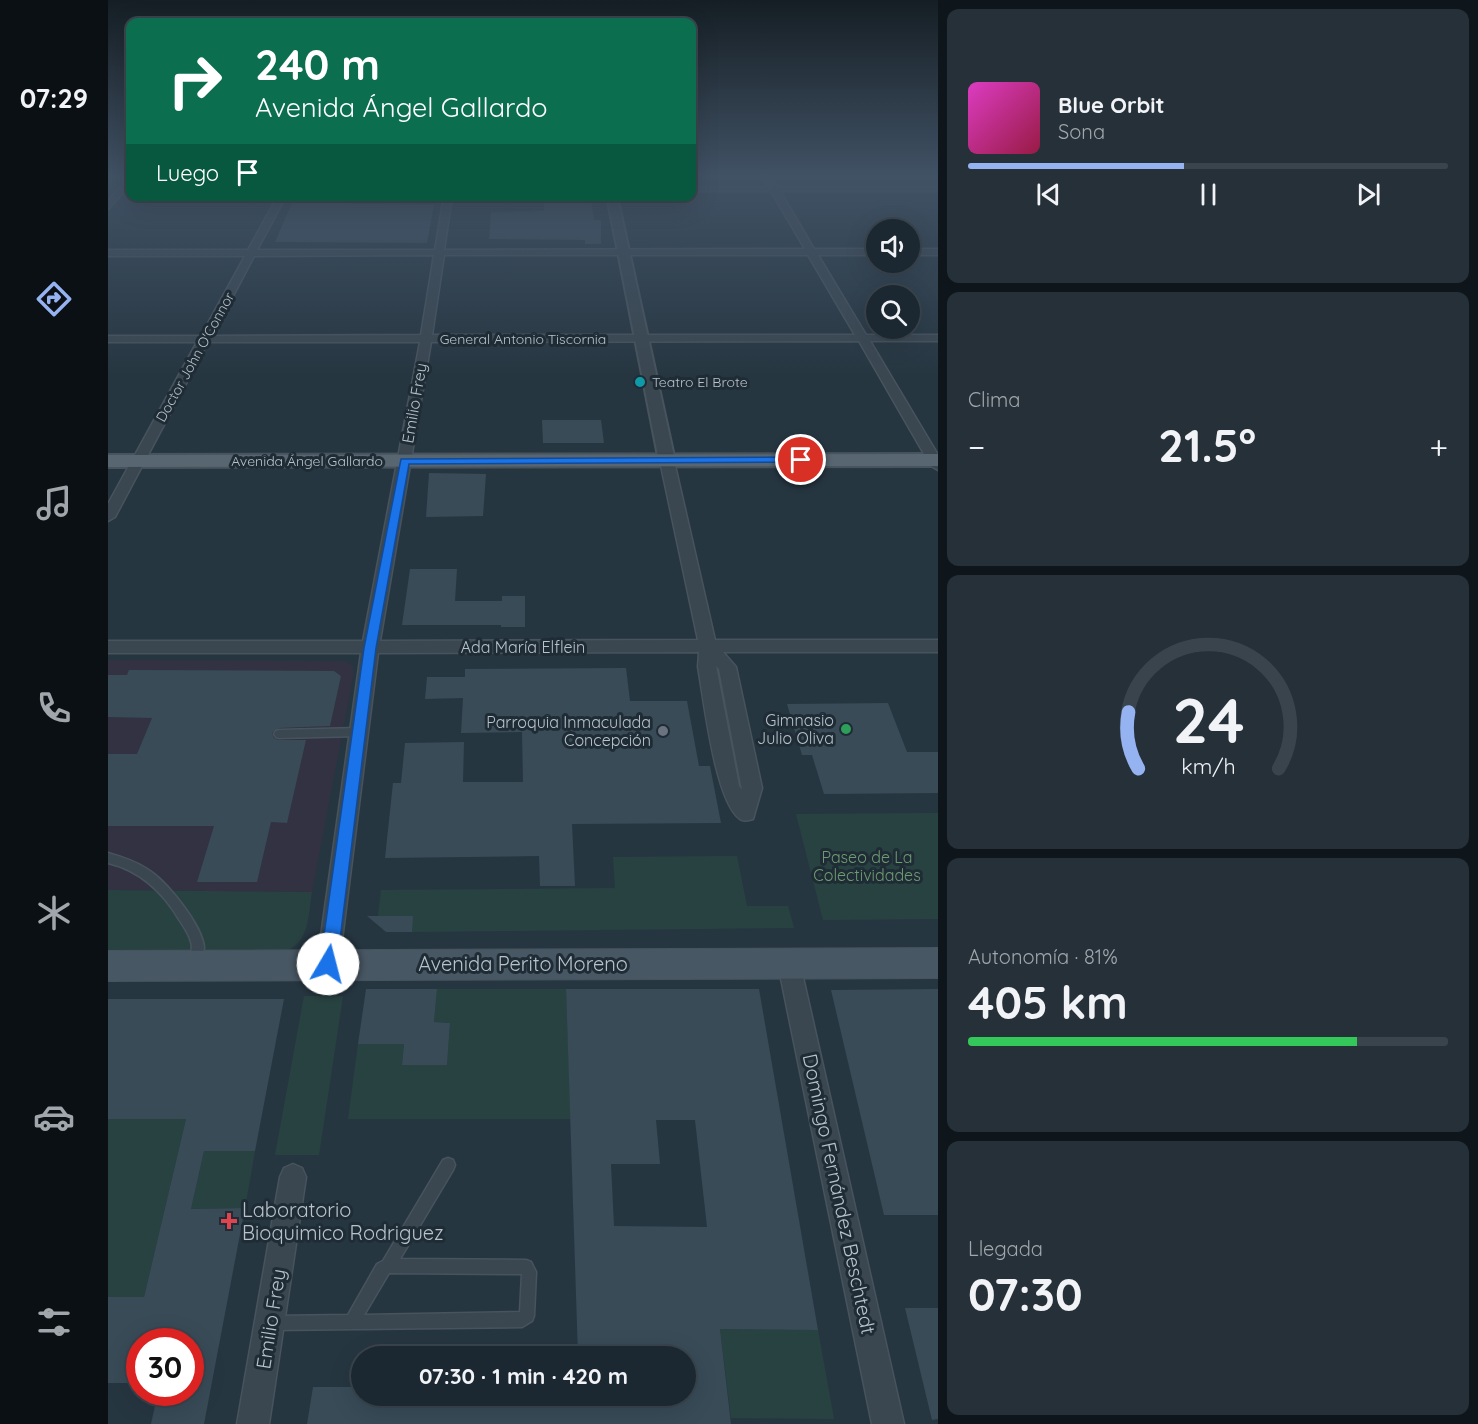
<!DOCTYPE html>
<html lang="es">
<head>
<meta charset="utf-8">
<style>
	:root { --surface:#1c2831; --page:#253039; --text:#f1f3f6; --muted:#a0a6ab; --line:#3a444d; --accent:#95b2f1 }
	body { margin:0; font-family:Quicksand,sans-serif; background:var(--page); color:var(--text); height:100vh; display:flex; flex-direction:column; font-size:22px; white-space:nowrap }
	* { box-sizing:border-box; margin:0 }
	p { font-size:20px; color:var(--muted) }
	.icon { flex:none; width:33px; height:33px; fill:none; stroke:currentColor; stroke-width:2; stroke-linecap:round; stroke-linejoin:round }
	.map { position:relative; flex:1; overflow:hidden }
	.details { display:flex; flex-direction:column; gap:9px; padding:9px; background:#0f161b; width:540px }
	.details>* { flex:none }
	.top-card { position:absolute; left:18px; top:18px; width:570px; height:183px; border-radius:12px; box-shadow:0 6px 24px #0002,0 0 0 2px var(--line); background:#0b6e4f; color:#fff; overflow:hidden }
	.buttons { position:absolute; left:758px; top:219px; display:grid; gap:12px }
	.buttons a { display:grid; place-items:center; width:54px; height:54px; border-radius:50%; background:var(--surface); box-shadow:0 6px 24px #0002,0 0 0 2px var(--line); font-size:30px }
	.speed { position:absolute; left:18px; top:1328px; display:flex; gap:12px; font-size:30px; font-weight:700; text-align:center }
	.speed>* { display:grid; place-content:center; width:78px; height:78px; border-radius:50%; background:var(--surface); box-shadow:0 6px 24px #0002,0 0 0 2px var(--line); line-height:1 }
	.speed .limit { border:9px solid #d22; background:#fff; color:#111 }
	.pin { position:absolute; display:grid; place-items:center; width:51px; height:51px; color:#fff; margin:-26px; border:3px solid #fff; border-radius:50%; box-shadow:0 2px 6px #0007 }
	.me { position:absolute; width:66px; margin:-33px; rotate:8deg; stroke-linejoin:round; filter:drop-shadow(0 0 4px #0008) }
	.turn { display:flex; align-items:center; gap:21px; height:126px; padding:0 30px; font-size:27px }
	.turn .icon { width:78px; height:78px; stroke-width:2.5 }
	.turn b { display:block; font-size:42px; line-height:51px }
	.then { display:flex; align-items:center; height:57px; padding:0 30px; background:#0003; gap:12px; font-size:22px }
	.big { font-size:45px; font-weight:800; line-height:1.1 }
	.details .card { flex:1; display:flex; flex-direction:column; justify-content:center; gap:9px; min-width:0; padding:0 21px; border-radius:12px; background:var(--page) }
	.details .dial { align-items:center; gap:0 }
	.dial svg { height:156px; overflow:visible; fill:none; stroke:var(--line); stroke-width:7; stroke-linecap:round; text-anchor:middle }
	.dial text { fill:var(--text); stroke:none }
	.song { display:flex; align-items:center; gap:18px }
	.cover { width:72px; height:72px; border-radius:9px; background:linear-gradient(135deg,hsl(310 70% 55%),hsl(340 70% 35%)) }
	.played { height:6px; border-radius:3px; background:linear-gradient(90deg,var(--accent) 45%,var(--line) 45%) }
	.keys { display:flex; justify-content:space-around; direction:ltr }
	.heat { display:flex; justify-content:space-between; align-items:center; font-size:33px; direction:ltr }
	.charge { height:9px; border-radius:4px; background:linear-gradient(90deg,#34c759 81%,var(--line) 0) }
	.trip { position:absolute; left:243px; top:1346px; width:345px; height:60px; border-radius:30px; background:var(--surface); box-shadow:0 6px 24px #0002,0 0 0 2px var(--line); font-weight:800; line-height:60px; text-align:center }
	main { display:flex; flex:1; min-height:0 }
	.dock { display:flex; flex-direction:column; width:108px; justify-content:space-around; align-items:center; background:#0b1014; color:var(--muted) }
	.dock .icon { width:42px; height:42px }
	.dock .active { color:var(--accent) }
	.dock b { font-size:27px; color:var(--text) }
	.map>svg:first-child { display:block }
	.medical { fill:#323242 }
	.green { fill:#284241 }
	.building { fill:#384b57; fill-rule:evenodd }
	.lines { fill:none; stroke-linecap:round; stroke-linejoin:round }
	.service-casing { stroke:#47535d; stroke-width:3 }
	.minor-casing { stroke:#47535d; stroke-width:3 }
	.tertiary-casing { stroke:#47535d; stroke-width:4 }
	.secondary-casing { stroke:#47535d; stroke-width:2 }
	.primary-casing { stroke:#47535d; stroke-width:4 }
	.service { fill:#3a4751; fill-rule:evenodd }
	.minor { fill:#3a4751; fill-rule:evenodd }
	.tertiary { fill:#3a4751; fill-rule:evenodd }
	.secondary { fill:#485764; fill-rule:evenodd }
	.primary { fill:#586671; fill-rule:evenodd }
	.route { fill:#1a73e8; stroke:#114b97; stroke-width:1.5 }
	.culture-dot { fill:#0f9aa8; stroke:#1f2c36; stroke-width:2 }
	.leisure-dot { fill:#2e9e5b; stroke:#1f2c36; stroke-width:2 }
	.worship-dot { fill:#6b7280; stroke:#1f2c36; stroke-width:2 }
	.health-dot { fill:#e0444e; stroke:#1f2c36; stroke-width:2 }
	.labels { text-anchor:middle; stroke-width:6; stroke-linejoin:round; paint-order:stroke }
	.far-street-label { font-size:14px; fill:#b7c2cb; stroke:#1f2c36 }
	.far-poi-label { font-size:14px; fill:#b7c2cb; stroke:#1f2c36; text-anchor:start }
	.street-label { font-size:16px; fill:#b7c2cb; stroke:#1f2c36 }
	.poi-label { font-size:16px; fill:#b7c2cb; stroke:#1f2c36; text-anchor:end }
	.park-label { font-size:16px; fill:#6e9c71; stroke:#1f2c36 }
	.near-street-label { font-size:20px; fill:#b7c2cb; stroke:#1f2c36 }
	.near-poi-label { font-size:20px; fill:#b7c2cb; stroke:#1f2c36; text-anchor:start }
</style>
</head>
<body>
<main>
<nav class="dock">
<b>07:29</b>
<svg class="icon active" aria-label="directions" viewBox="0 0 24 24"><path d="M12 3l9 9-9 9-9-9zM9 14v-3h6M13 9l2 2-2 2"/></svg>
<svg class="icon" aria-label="music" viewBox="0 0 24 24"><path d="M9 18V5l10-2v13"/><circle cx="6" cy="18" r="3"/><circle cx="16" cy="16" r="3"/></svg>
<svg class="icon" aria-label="phone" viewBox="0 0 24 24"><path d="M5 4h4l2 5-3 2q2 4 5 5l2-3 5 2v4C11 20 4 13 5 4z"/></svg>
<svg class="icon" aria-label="climate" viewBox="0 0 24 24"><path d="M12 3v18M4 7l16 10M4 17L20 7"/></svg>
<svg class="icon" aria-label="car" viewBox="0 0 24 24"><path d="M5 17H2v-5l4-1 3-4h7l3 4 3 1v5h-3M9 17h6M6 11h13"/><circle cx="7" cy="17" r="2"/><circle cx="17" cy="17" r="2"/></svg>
<svg class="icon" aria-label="filters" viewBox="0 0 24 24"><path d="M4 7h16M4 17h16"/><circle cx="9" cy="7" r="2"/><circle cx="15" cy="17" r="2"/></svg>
</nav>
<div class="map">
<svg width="830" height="1424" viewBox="0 0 830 1424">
	<rect width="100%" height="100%" fill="#263641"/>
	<path class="medical" d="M0,660l237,1 7,4 2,7 -42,220 -204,-2z"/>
	<path class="green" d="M830,813v106l-115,1 -27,-106z
		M629,856l10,50h41l6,22 -382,4 -34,-16 3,-26 234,-2 -2,-31z
		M0,890l204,2c-4,23 -2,52 -29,60l-175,-1z
		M329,989h129l5,130h-223l10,-75h46l-2,21h45l3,-42 -16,-1z
		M196,996h39l-24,159h-44z
		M0,1119h78l-42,178h-36z
		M96,1151h51l-10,57 -54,1z
		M612,1329l98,1 16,89 -103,-1z"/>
	<path class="building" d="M192,196h54l-3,8 83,1 -7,38 -152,-1 19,-44z
		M483,200l3,20h7v24h-16v-4l-96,-1 2,-27 53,-1v-10z
		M434,420h59l3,23h-61z
		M321,473l57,1 -3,42 -57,1z
		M302,569h47l-2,32h47v-5h23v31h-24v-2h-99z
		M518,668l4,33h57l12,65h11l11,57 -149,1 3,62h-35l-1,-30 -154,2 8,-75h8l4,-40 59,-1 -1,40h60l-1,-50 -61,1 2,-35 -38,1 2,-22h38v-8z
		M21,670l205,1 7,5 -11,50 -51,2 -7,5 2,5 4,2h28l-19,83 -16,-1 -14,60h-60l17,-56h-106v-72h29l15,-36 -44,-1v-42h19z
		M780,703l19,49h31v41l-114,1 -12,-39h-10l-15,-51z
		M259,916h46l-1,16h-26z
		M258,989h71l-3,33 16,1 -3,42h-45l2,-21h-46z
		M458,989h193l59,341 -98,-1 11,95h-424l6,-37h49v8h324v-39h-108zM548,1120h39l12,107 -93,-1 -3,-62h49z
		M830,989v226h-54l-53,-225z
		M0,999h176l-29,152h-51l-13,58 54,-1 -41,216h-53l7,-32h32v-51h-50v42h-32v-86h36l42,-178h-78z
		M797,1308h33v111l-6,1z"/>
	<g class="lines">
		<defs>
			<path id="service" d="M251,728l3,1 2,3 -2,3 -3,1 -80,2 -3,-1 -2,-3 2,-3 3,-1z
				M0,853c14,4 27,8 39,16 19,11 55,56 57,78 0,6 -3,12 -5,18l-4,1 -4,-1c-3,-8 3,-15 0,-23 -2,-8 -7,-15 -11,-21 -17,-29 -39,-50 -72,-58z
				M340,1158l5,2 2,5 -2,5 -53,89 126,1 5,2 5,10 -2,44 -2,5 -10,6 -250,3 -5,-2 -2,-5 2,-5 5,-2 76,-1 29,-51 6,-3 60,-101zM281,1273l133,1 -2,38 -156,3z"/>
			<path id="minor" d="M655,177h8l6,10h161v4h-158l34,58h62v6h-58l48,80h72v6h-68l68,114v15l-7,-4 -72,-125 -428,1 -51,299 318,-1 -38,-179 7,-4 7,4 41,179h223v12h-215l13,15 26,121 -9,31c-4,1 -9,3 -13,0 -25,-17 -36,-120 -42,-152l1,-15 -321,1 -39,311 -3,8 -8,3 -8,-3 -3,-8 44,-311h-253v-12h255l57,-299h-212l-93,175 -7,4v-17l89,-162h-89v-6h93l44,-80h-137v-6h140l30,-54h8l-29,54h178l9,-54h8l-8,54 361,-1 -34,-58h-79v-4h77zM326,255l-13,80 -209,1 42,-80zM336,255h364l47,80h-423zM608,666l3,3 23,121 -3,-4z
				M19,179h3v6l-22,24v-8z
				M801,249h29v6h-29z
				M681,953l8,3 3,8 104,460h-32l-94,-460 3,-8z
				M185,1164l9,4 4,9 -37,247h-32l43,-247 4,-9z"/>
			<path id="tertiary" d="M499,196h10l58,265 -8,5 -8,-5z"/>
			<path id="secondary" d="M830,948v30l-830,3v-30z"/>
			<path id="primary" d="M830,454v12l-830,1v-12z"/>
		</defs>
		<use href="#service" class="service-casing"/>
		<use href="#minor" class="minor-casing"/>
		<use href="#tertiary" class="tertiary-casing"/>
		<use href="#secondary" class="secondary-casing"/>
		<use href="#primary" class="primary-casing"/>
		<use href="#service" class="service"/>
		<use href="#minor" class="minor"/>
		<use href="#tertiary" class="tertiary"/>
		<use href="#secondary" class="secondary"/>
		<use href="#primary" class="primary"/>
	</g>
	<linearGradient id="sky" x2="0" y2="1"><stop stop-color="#151e24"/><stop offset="0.47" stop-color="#415265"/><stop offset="1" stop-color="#415265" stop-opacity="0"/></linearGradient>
	<rect width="830" height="376" fill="url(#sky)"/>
	<path class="route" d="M693,457l5,3 -2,2 -395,2 -33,184 -39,316 -2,6 -7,3 -6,-3 -2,-6 44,-316 37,-189z"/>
	<circle class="culture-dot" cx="532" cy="382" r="6"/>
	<circle class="leisure-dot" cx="738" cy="729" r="6"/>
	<circle class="worship-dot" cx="555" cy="731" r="6"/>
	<path class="health-dot" d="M118 1212h6v6h6v6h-6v6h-6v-6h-6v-6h6z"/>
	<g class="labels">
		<g class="far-street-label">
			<text x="415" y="344">General Antonio Tiscornia</text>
			<text transform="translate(87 357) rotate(-61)" y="5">Doctor John O'Connor</text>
			<text x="199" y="466">Avenida Ángel Gallardo</text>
		</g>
		<g class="far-poi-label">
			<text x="544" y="387">Teatro El Brote</text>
		</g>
		<g class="street-label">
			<text transform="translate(306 403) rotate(-80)" y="6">Emilio Frey</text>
			<text x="415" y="653">Ada María Elflein</text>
		</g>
		<g class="poi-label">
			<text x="726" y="726">Gimnasio<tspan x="726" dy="18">Julio Oliva</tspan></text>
			<text x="543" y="728">Parroquia Inmaculada<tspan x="543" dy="18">Concepción</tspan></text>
		</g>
		<g class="park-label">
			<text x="759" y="863">Paseo de La<tspan x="759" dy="18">Colectividades</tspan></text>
		</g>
		<g class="near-street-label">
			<text x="415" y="971">Avenida Perito Moreno</text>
			<text transform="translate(731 1194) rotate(78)" y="7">Domingo Fernández Beschtedt</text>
			<text transform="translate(163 1319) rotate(-81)" y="7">Emilio Frey</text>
		</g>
		<g class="near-poi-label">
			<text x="134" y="1217">Laboratorio<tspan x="134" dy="23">Bioquimico Rodriguez</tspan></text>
		</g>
	</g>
</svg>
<div class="buttons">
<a><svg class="icon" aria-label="sound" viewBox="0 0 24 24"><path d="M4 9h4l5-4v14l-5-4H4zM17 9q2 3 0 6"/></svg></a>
<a><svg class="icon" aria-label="search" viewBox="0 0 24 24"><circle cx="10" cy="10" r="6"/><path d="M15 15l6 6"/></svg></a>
</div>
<div class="speed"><div class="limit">30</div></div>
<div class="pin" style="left:693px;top:460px;background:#d93025"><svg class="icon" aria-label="arrive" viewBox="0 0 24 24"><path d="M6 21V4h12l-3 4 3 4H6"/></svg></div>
<svg class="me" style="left:220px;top:964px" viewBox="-20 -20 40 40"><circle r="19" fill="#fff"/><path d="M0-13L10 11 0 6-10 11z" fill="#1a73e8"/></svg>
<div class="trip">07:30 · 1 min · 420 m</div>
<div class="top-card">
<div class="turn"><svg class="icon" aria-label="right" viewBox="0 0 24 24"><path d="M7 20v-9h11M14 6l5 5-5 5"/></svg><div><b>240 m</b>Avenida Ángel Gallardo</div></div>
<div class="then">Luego<svg class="icon" aria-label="arrive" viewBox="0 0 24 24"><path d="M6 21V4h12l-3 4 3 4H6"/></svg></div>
</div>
</div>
<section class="details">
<div class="card">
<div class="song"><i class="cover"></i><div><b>Blue Orbit</b><p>Sona</p></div></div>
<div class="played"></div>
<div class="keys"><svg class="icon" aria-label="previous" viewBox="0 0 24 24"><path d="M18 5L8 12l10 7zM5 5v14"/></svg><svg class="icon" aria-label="pause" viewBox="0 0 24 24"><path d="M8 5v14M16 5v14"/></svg><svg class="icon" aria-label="next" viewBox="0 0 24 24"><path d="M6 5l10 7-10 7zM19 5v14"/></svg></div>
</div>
<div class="card"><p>Clima</p>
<div class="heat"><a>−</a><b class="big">21.5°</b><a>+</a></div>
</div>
<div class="card dial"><svg viewBox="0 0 100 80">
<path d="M14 69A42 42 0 1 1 86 69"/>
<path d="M14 69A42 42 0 0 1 9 40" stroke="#95b2f1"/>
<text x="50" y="56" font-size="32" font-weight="700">24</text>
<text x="50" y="72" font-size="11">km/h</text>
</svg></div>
<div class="card"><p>Autonomía · 81%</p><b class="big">405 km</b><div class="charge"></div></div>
<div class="card"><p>Llegada</p><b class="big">07:30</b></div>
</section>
</main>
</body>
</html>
